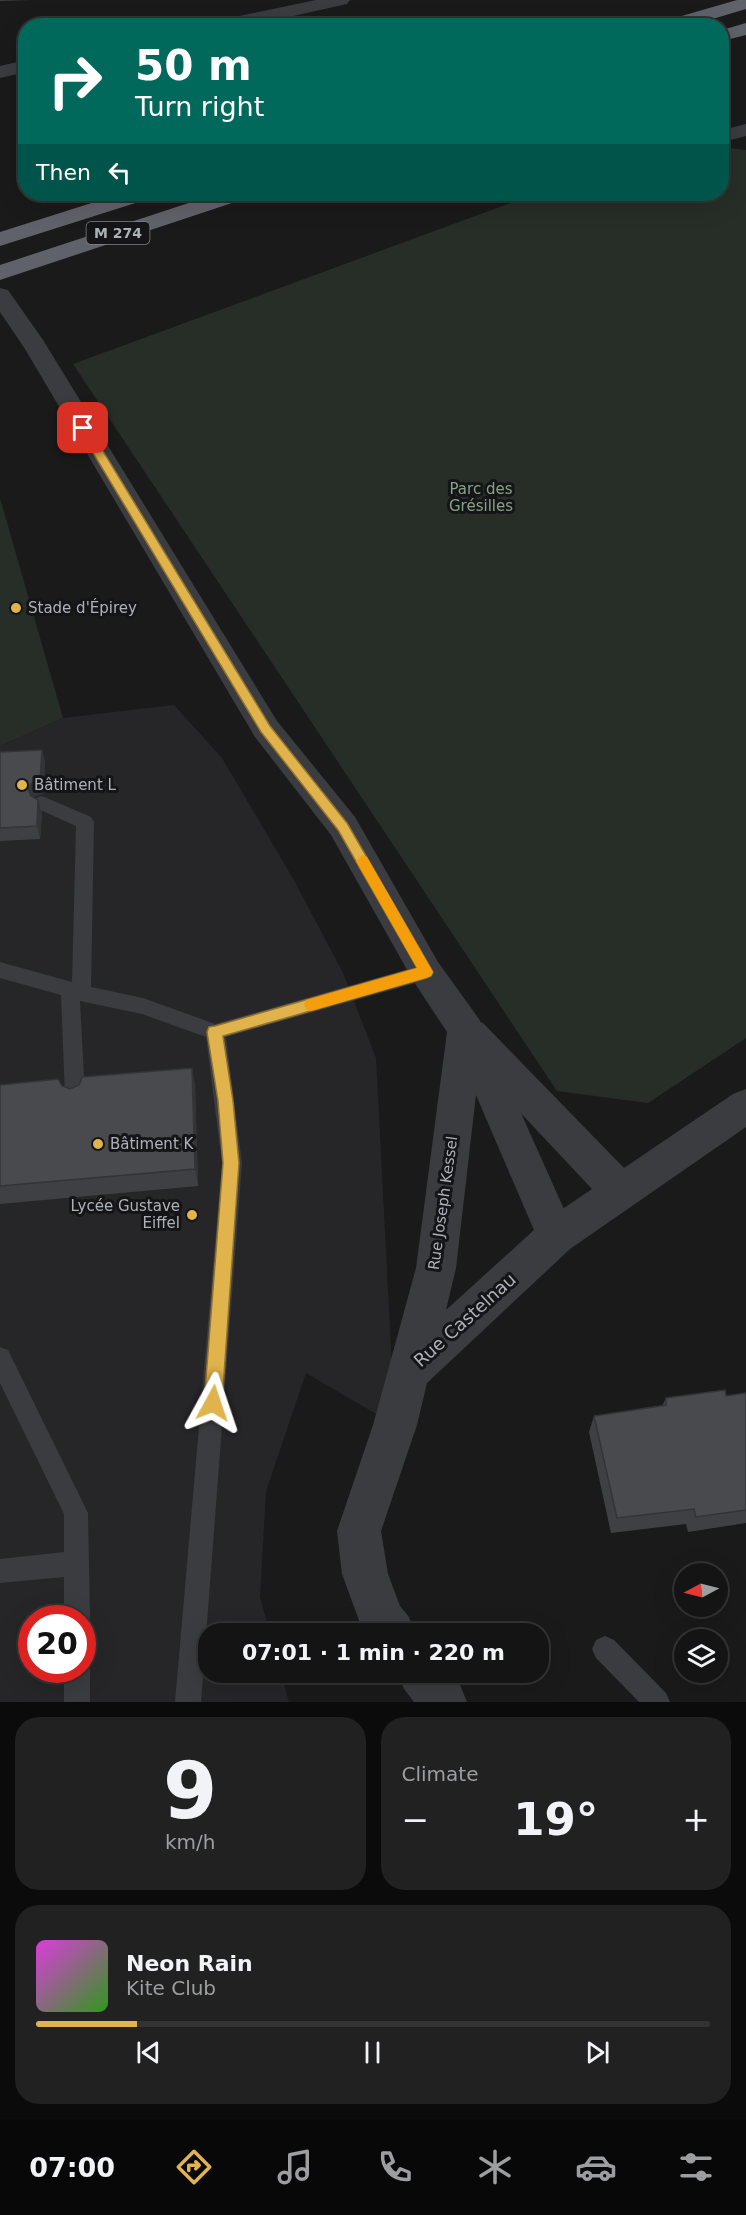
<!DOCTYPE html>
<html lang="en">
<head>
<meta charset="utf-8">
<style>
	:root { --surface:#141414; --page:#212122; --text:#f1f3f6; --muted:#9d9ea0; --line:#333334; --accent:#e1b34c }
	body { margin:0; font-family:"DejaVu Sans",sans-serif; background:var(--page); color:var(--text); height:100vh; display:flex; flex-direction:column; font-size:22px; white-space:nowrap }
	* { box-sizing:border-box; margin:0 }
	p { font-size:20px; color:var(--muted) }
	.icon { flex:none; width:33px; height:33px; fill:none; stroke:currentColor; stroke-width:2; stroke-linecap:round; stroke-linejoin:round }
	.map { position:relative; height:1702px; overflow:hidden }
	.drawer { display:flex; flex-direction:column; gap:15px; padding:15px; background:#0b0b0b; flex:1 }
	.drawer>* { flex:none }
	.hud { position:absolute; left:18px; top:18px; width:711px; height:183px; border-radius:24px; box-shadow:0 6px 24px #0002,0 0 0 2px var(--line); background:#00695c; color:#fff; overflow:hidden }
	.needle { width:39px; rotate:263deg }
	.buttons { position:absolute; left:674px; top:1563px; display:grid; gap:12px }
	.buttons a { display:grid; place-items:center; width:54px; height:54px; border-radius:50%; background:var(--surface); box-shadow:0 6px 24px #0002,0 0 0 2px var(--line); font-size:30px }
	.speed { position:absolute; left:18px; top:1605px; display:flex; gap:12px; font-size:30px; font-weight:700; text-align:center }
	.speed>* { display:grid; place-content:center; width:78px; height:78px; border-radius:50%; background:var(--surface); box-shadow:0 6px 24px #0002,0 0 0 2px var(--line); line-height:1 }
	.speed .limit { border:9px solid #d22; background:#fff; color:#111 }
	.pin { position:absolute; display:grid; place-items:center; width:51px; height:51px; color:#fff; margin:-26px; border-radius:12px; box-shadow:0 3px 9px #0006 }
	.me { position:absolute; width:66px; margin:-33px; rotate:5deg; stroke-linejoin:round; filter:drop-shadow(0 0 4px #0008) }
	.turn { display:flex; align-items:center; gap:21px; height:126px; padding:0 18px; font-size:27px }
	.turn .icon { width:78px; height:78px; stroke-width:2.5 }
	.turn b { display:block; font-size:42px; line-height:51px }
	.then { display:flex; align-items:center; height:57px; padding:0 18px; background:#0003; gap:12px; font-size:22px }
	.big { font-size:45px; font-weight:700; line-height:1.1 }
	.drawer .card { flex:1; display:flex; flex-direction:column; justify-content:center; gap:9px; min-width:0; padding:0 21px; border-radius:24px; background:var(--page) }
	.drawer .dial { align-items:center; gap:0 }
	.dial b { font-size:78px; line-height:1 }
	.song { display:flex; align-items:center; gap:18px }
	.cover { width:72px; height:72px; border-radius:9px; background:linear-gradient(135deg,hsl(300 70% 55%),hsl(110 70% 35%)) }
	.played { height:6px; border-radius:3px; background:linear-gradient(90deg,var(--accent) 15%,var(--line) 15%) }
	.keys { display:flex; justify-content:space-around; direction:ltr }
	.heat { display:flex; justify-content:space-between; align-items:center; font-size:33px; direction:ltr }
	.drawer .tiles { flex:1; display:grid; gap:15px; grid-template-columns:1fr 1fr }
	.card:last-child { grid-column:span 2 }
	.trip { position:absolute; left:198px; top:1623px; width:351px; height:60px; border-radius:24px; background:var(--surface); box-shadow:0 6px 24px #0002,0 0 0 2px var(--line); font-weight:700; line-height:60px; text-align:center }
	.tabs { display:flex; height:96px; justify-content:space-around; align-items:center; background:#080808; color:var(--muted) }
	.tabs .icon { width:42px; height:42px }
	.tabs .active { color:var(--accent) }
	.tabs b { font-size:27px; color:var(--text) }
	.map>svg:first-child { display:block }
	.built { fill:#262628; fill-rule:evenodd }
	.green { fill:#262e27 }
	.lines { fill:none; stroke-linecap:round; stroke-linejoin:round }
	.service { fill:#3b3c40; fill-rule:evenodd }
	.minor { fill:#3b3c40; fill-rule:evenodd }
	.tertiary { fill:#3b3c40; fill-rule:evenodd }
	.trunk { fill:#5f6268; fill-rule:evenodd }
	.wall { fill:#3f4043 }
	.shaded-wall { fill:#333437 }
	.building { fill:#494a4e; stroke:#333437; stroke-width:1.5 }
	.route { fill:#e1b34c; stroke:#927431; stroke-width:1.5 }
	.slow { fill:#f59e0b }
	.poi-dot { fill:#e1b34c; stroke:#151517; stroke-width:2 }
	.labels { text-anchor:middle; stroke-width:6; stroke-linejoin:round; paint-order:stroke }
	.shield { fill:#151517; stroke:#7f8289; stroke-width:1.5 }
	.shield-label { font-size:14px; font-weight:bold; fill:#adb1ba }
	.park-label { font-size:15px; fill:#86a389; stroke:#151517 }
	.poi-label { font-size:15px; fill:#adb1ba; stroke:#151517; text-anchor:start }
	.street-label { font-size:15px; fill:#adb1ba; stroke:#151517 }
	.near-street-label { font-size:18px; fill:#adb1ba; stroke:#151517 }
</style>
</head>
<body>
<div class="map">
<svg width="746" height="1702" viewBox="0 0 746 1702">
	<rect width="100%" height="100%" fill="#1a1a1b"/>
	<path class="built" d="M174,705l48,53 73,124 48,91 33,85 19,367 -89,-52 -40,118 -6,106 10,36 -62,1v38l73,1 8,29h-289v-956l63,-28zM32,1618h50v52h-50z"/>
	<path class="green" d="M722,147l24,3v888l-98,65 -91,-12 -484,-727 462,-170h187z
		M0,498l63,220 -63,28z"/>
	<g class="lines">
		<path class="service" d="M42,796l49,21 3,5 -3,165 52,11 72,26 211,-60 7,2 3,6 -3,6 -7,2 -200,57 16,126 -41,539h-26l47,-539 -16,-126 -64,-23 -62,-13 5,95 -3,6 -7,3 -7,-3 -3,-6 -4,-101 -61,-17v-16l72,20 4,-156 -40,-18 -3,-5 3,-5z
			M0,1347l8,3 80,163 2,105 -4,9 -4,1v-10h-18v-41l-64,6v-24l64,-7v-38l-64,-131z
			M605,1636l9,4 52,53 4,9h-31l-43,-44 -4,-9 4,-9z
			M82,1659l4,2 4,9v32h-26v-32h18z"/>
		<path class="minor" d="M746,124v12l-24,6v-12z
			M470,1019l13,4 141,145 109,-74 13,-5v38l-176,122 -14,6 -14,-6 -6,-13 6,-13 50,-34 -135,-144 -5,-11 5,-11z"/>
		<path class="tertiary" d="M316,0h34l-3,4 -99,22h-37l2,-4 7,-2z
			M26,60v12l-26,6v-12z
			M0,288l8,2 35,50 234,381 78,96 83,145 41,57 97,217 -6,13 -143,134 -10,42 -36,106 7,43 12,32 9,11 6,17h-51l-22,-60 -5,-43 36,-106 43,-157 31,-236 -33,-50 -83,-147 -76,-98 -230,-388 -25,-37zM476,1095l58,135 -88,80 10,-42z
			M397,1672h54l9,13 7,17h-53l-10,-13z"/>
		<path class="trunk" d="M737,0h9v9l-57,17h-30l2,-4z
			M746,23v12l-24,6v-11z
			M120,194h31l-3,5 -148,47v-14z
			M216,194h31l-3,5 -244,81v-15z"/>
	</g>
	<path class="wall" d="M0,0h31l-31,1z
		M42,750l3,13 -2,31 -8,2 -1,2 4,2 4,13 -2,26 -40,2v-89z
		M192,1068l3,18 3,100 -198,18v-119l62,1 8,3z
		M746,1393v130l-58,9 -2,-8 -75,9 -22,-101 5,-16 68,-10 4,-8 60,-2z"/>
	<path class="shaded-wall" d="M42,750l3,13 -2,31 -8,2 -4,6 -3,-13z
		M38,800l4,13 -2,26 -3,-13z
		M192,1068l3,18 3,100 -3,-17z"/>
	<path class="building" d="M42,750l-2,31 -8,2 -4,6 3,7 7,4 -1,26 -37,2v-76z
		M192,1068l3,101 -195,17v-101l58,-6 4,7 8,3 9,-4 3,-8z
		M725,1390l1,6 20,-3v117l-50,7 -2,-8 -77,9 -23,-102 72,-11v-7z"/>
	<path class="route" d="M83,425l6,3 181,298 77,97 86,149 -2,4 -5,2 -203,58 10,65 6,62 -17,240 -2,6 -7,3 -6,-3 -3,-6 19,-240 -5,-62 -11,-69 2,-5 6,-1 202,-58 -79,-138 -77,-98 -183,-304z"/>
	<path class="slow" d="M362,855l5,2 66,115 -2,4 -5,2 -115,33 -5,-2 -2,-5 2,-4 111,-32 -61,-107z"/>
	<g class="poi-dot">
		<circle cx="16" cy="608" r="6"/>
		<circle cx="22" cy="785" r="6"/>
		<circle cx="98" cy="1144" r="6"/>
		<circle cx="192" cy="1215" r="6"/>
	</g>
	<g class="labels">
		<rect class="shield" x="86.5" y="222" width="63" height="22" rx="4.5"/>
		<g class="shield-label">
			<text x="118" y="238">M 274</text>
		</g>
		<g class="park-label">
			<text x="481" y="494">Parc des<tspan x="481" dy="17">Grésilles</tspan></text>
		</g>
		<g class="poi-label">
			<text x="28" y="613">Stade d'Épirey</text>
			<text x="34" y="790">Bâtiment L</text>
			<text x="110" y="1149">Bâtiment K</text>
			<text x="180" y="1211" text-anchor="end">Lycée Gustave<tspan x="180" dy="17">Eiffel</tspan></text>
		</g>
		<g class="street-label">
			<text transform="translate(443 1203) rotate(-82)" y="5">Rue Joseph Kessel</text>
		</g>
		<g class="near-street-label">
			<text transform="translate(465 1320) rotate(-42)" y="6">Rue Castelnau</text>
		</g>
	</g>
</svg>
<div class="buttons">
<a><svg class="needle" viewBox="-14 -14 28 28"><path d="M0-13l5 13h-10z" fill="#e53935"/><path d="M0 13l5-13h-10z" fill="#9d9ea0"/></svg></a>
<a><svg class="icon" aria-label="layers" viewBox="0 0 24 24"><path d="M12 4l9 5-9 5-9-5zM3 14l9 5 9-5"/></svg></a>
</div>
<div class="speed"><div class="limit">20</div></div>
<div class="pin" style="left:83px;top:428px;background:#d93025"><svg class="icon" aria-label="arrive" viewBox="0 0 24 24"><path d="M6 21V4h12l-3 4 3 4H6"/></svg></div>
<svg class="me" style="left:213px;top:1403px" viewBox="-20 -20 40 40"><path d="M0-17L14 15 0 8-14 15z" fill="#e1b34c" stroke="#fff" stroke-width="4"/></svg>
<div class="trip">07:01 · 1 min · 220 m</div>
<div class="hud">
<div class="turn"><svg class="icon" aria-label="right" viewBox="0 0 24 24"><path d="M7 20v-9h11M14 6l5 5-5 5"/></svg><div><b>50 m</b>Turn right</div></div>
<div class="then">Then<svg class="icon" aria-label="left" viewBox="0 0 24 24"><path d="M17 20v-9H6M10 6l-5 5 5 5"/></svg></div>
</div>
</div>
<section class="drawer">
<div class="tiles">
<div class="card dial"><b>9</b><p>km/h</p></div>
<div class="card"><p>Climate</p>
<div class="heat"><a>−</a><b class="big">19°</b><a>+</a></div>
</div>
<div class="card">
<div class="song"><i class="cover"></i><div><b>Neon Rain</b><p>Kite Club</p></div></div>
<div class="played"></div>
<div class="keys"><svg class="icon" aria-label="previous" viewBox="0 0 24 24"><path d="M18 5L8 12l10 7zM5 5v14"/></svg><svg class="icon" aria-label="pause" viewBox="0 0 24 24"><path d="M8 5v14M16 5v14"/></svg><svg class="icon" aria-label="next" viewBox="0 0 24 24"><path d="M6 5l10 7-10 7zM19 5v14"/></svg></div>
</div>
</div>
</section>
<nav class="tabs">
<b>07:00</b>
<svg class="icon active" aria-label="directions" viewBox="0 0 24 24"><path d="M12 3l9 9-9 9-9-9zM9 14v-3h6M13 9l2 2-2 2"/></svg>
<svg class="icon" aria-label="music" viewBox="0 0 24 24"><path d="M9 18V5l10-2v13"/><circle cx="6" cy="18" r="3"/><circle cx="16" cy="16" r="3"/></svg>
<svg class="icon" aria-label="phone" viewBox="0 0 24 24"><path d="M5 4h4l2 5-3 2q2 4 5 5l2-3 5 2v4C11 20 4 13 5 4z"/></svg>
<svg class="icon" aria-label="climate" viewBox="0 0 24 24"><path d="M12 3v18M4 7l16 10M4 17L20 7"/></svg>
<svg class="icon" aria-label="car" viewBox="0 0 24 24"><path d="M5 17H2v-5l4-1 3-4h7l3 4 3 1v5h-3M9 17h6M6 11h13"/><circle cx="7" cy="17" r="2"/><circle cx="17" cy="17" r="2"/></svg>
<svg class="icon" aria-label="filters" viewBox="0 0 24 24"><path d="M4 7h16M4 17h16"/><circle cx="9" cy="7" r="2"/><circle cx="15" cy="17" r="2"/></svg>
</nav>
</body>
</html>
